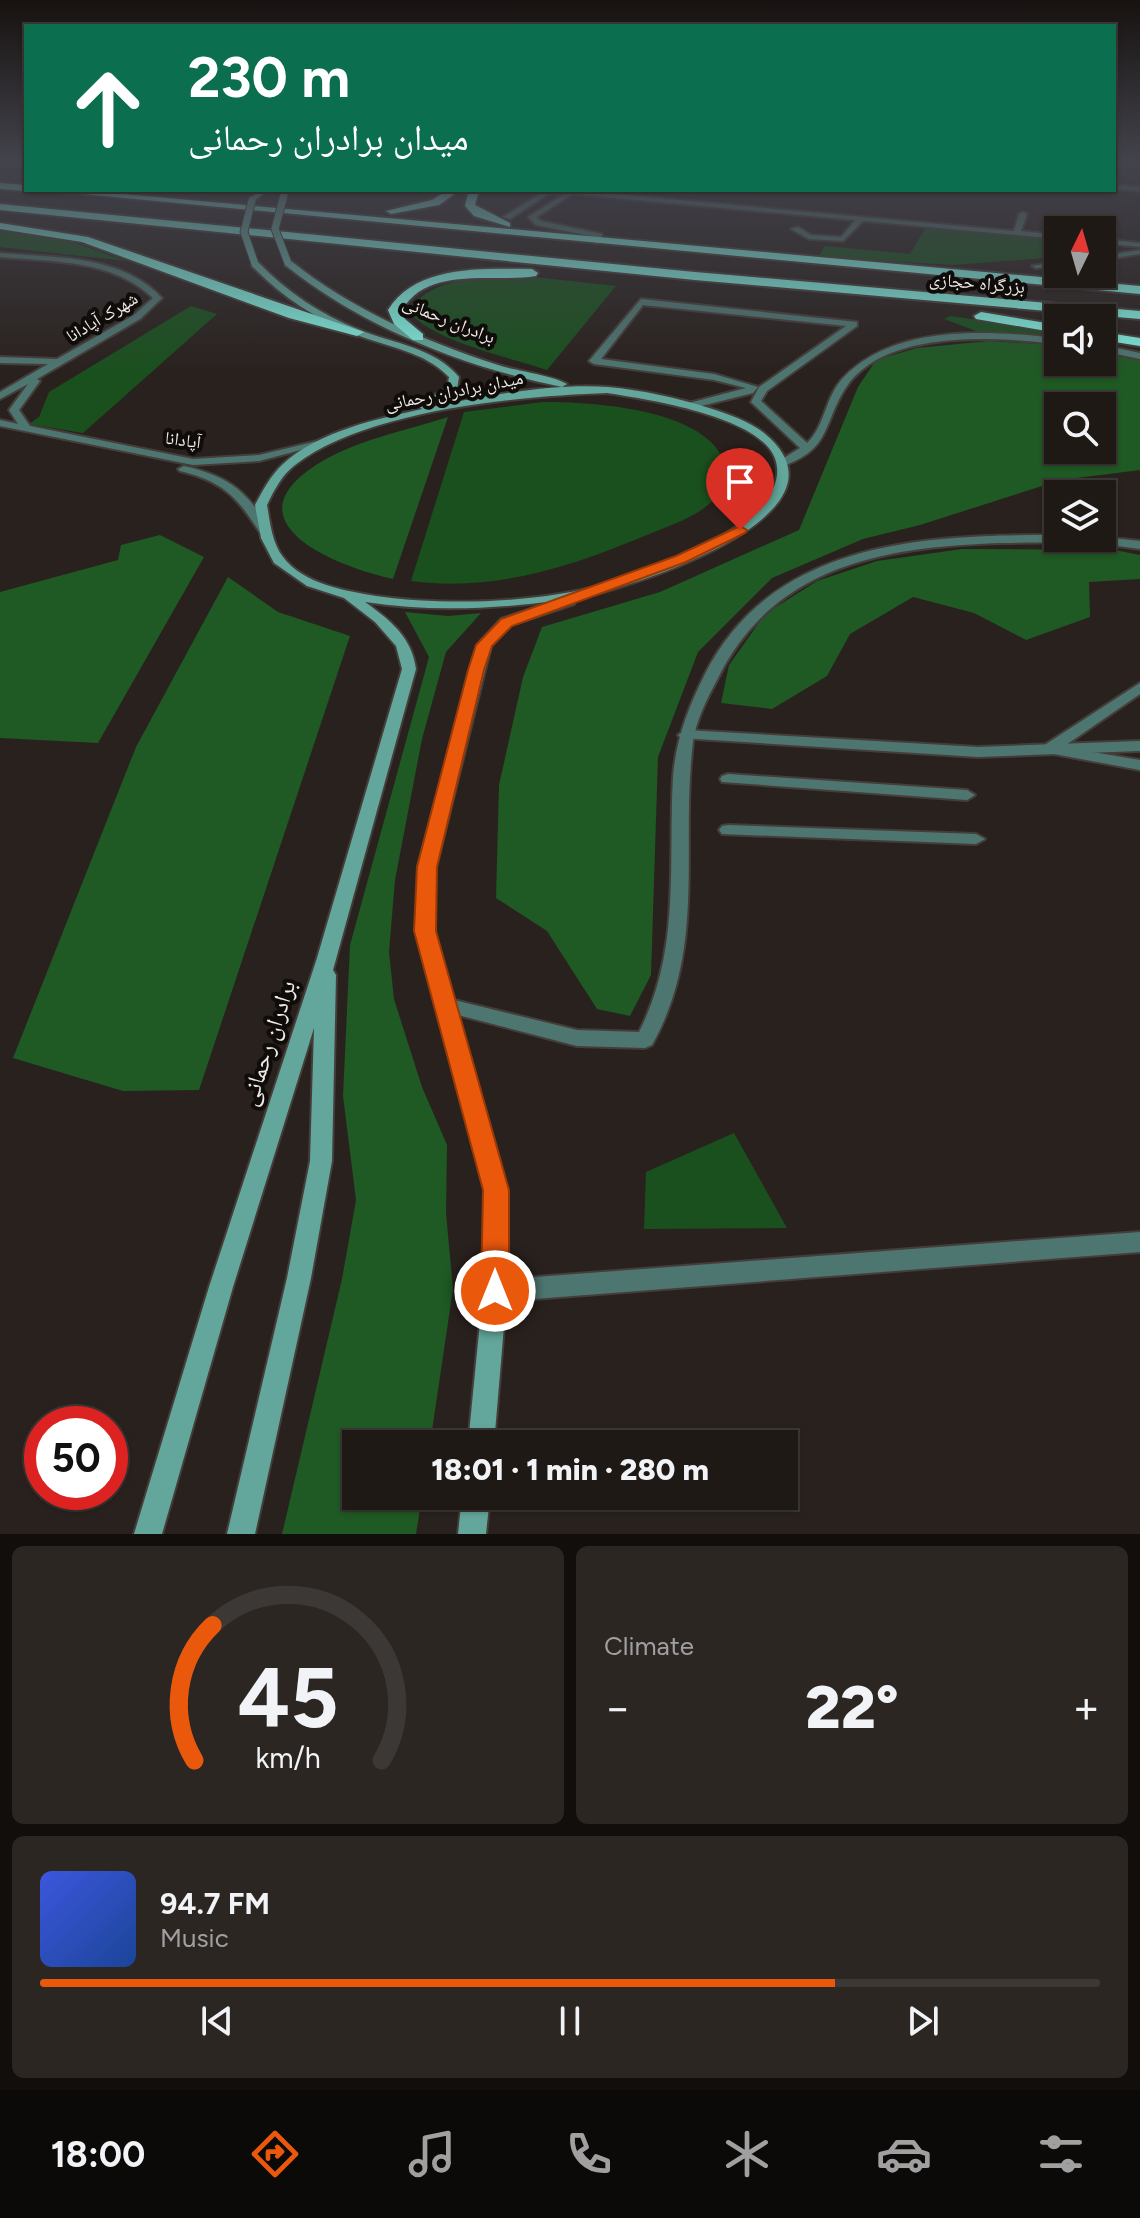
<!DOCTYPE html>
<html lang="en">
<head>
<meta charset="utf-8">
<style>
	:root { --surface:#1f1916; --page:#2c2623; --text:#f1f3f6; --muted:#a1a0a1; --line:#3c3835; --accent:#ea580c }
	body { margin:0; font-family:Figtree,"Noto Naskh Arabic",sans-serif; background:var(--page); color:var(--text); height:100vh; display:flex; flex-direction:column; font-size:30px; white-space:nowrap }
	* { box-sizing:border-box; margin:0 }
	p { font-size:26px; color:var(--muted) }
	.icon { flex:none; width:44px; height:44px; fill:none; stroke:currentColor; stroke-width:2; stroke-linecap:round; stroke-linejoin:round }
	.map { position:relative; height:1534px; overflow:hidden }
	.sheet { display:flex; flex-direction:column; gap:12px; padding:12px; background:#110e0c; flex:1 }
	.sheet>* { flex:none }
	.hud { position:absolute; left:24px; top:24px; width:1092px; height:168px; border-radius:0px; box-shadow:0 2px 6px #0004,0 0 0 2px var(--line); background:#0b6e4f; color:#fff; overflow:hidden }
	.needle { width:52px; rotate:5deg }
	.fabs { position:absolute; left:1044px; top:216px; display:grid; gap:16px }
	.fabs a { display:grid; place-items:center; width:72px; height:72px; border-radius:0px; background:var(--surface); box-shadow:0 2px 6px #0004,0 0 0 2px var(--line); font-size:40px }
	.speed { position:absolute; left:24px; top:1406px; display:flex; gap:16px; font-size:40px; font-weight:700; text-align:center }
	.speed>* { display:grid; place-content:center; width:104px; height:104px; border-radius:50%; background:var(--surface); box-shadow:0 2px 6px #0004,0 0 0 2px var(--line); line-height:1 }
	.speed .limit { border:12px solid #d22; background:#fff; color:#111 }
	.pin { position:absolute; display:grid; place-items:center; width:68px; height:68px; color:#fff; margin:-82px -34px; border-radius:50% 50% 50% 0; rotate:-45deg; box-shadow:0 0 8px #0007 }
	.pin .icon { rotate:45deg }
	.me { position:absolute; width:88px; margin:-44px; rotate:0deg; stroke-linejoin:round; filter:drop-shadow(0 0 6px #0008) }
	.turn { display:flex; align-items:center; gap:28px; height:168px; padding:0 32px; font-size:36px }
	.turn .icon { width:104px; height:104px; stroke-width:2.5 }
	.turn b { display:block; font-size:56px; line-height:68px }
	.big { font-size:60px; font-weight:800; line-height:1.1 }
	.sheet .widget { flex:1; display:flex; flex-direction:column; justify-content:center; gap:12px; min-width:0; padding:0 28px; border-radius:12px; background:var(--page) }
	.sheet .dial { align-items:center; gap:0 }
	.dial svg { height:208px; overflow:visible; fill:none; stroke:var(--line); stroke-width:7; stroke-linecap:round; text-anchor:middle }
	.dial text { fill:var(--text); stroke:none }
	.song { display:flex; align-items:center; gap:24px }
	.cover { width:96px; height:96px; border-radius:12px; background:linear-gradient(135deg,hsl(230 70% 55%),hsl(220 70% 35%)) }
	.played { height:8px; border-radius:4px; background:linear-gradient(90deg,var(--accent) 75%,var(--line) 75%) }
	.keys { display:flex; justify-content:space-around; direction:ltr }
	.heat { display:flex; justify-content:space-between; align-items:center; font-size:44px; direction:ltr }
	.sheet .tiles { flex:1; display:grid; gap:12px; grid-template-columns:1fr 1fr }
	.widget:last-child { grid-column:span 2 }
	.trip { position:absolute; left:342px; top:1430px; width:456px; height:80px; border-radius:0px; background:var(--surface); box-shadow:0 2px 6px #0004,0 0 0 2px var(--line); font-weight:800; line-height:80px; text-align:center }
	.tab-bar { display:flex; height:128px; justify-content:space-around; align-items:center; background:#0c0a09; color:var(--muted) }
	.tab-bar .icon { width:56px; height:56px }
	.tab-bar .selected { color:var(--accent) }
	.tab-bar b { font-size:36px; color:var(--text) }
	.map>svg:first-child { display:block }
	.green { fill:#1a501e }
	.forest { fill:#1f5924; fill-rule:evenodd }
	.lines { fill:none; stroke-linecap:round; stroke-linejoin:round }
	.lane-casing { stroke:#453d3a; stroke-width:4 }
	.street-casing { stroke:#453d3a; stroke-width:4 }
	.secondary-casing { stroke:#453d3a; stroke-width:4 }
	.highway-casing { stroke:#453d3a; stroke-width:4 }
	.lane { fill:#4e7670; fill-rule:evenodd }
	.street { fill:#4e7670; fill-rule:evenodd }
	.secondary { fill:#63a69b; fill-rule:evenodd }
	.highway { fill:#80ecdc; fill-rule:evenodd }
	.secondary-bridge-casing { stroke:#453d3a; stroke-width:9; stroke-linecap:butt }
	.secondary-bridge { stroke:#63a69b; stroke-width:7 }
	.route { fill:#ea580c; stroke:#983908; stroke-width:2 }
	.labels { text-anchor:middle; stroke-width:8; stroke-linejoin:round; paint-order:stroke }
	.far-street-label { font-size:18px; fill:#f0eae8; stroke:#0f0c0a }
	.near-street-label { font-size:24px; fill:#f0eae8; stroke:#0f0c0a }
</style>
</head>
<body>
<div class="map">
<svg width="1140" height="1534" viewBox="0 0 1140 1534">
	<rect width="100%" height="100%" fill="#29211e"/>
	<path class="green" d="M926,227l132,11v19l-105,8 -135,-8 7,-11 85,8z
		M0,230l61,8 65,23 -126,-14z
		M533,277l83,9 -69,84c-34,-12 -120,-30 -137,-59 21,-38 85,-32 123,-34z
		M191,306l26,8 -134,119 -54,-9 10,-7 10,-25z
		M950,316l108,15v8l-74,-5 -40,-15z
		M543,402c49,0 155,6 180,56 7,14 3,28 -7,39 -17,20 -46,28 -69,38 -77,32 -152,57 -236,46l53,-169z
		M734,1133l53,95 -143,1 2,-57z"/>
	<path class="forest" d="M989,341l69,4v17h44v-12l38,8v112l-79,10 -141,45 -57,14 -91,39 -74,74 -40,105 -7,218 -21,41 -33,-7 -50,-78 -51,-33 3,-113 24,-108 19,-50 118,-35 139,-62 59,-143 18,-27 41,-12zM1058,406h44v44h-44z
		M448,417l-55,162c-52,-11 -168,-55 -77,-114 39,-25 89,-34 132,-48z
		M160,535l44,22 -106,186 -98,-5v-146l118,-32 3,-15z
		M962,549l153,1 25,5v24l-51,3 1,35 -64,23 -52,-27 -61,-16 -63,37 -23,42 -55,33 -51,-6 8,-38 36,-51 52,-33 60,-20z
		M228,577l50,35 72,24 -151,454 -76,1 -110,-33 123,-311z
		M405,612l43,4 33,-3 -35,39 -24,87 -27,141 -6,72 5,47 28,88 25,58 -1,68 7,76 -23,155h-74v52h66l-6,38h-134l60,-255 14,-79 -13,-104 7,-151 79,-288z"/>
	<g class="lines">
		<defs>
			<path id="lane" d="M571,190l2,3 -25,1 -38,25 -7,-2 42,-26z
				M858,217l7,2 -22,22 -34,-2 -18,-10 7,-2 13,8 30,2z
				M1140,250v4l-38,6v-4z
				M1058,262v4l-22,2 -4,-2z
				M641,299l216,23v4l-90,65 -6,10 46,42c18,-17 18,-45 35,-64 52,-56 147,-48 216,-41v6c-61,-7 -175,-16 -213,45 -22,35 -14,60 -62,77l-6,-3 2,-2 21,-13 -49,-46 8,-15 87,-61 -203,-21 -42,54 113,15 44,13 -5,6 -60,15 -5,-3 1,-2 57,-15 -32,-8 -120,-16 -5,-3z
				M1102,345l38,8v6l-38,-8z
				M1049,535h9v3l44,-1 38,4v8c-46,-7 -93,-7 -140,-6 -116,4 -227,22 -283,137 -10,19 -21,40 -24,62 -13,106 14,205 -41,303l-7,3 -68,-2 -138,-36 -3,-5 3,-5 7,-2 131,32 62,2c42,-82 29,-166 34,-255 3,-38 15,-69 32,-103 66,-131 214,-139 344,-139z
				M1140,683v11l-77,53 77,13v10l-97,-18 -2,-3 2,-3z
				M728,774l239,16 8,5 -8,5 -245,-18 -2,-3 2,-3z
				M728,825l248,9 9,5 -9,5 -254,-10 -3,-4 3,-4z
				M1140,1232v20l-645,50 -9,-3 -3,-8 3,-8 9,-3z"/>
			<path id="street" d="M1114,185l26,2v4l-26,-2z
				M571,190l443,41 5,-17 4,-2 4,2 -6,17 37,4v4l-486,-45 -35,23 4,4 61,13 -1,9h-6v-6l-59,-12 -8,-8z
				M1102,239l38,4v4l-38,-4z
				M0,253c55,5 121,1 162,45l-22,21 -103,60 3,2 -21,29 11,16 163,33 66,-4 67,-16 5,3 -72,19 -66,4 -193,-39v-6l18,4 -9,-14 19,-26 -28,15v-7l48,-28 -48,-1v-6l57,2 77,-44 19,-17c-41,-39 -100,-36 -153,-41z
				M184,466c47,11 64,26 88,67l-2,3h-8c-24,-38 -37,-54 -82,-65l-2,-2z
				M686,730l292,17 162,-6v10l-162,6 -297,-19 -3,-3z"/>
			<path id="secondary" d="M261,190h7l-14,11h-4v-2z
				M285,261h6c60,48 131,79 204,103 20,7 57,11 72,20l-5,3c-98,-20 -198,-59 -277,-122z
				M252,262h6c29,30 63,53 102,68 34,14 74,17 99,47l-2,12 -30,19c54,-12 127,-25 181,-21 34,3 70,11 101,21 19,6 40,13 55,25 101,82 -137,156 -190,166v5l-63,21 -20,21 -55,221 -2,64 73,259v101l-13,153h-26l15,-153 2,-101 -69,-259 2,-64 59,-222 24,-26 54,-18c-63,8 -127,11 -190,1 25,18 47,35 51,67l-83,301 3,5 -4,186 -21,117 -56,256h-28l60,-256 23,-117 4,-133 -81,259 -71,247h-28l75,-247 108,-329 85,-289 -6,-23 -21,-24 -31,-24 -37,-12 -33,-23 -13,-25 -6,-33c8,-15 16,-30 28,-41 36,-33 94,-45 139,-55l-4,-3 1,-2 28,-16 2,-11c-25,-26 -62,-30 -95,-43 -39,-15 -73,-38 -102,-68zM607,393c40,6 149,23 167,63 27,62 -123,116 -168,128 -68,19 -160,22 -230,12 -30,-5 -73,-12 -93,-39 -11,-14 -13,-35 -16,-52 7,-15 15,-30 28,-40 70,-55 224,-69 312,-72z
				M462,1496h28l-4,38h-28z"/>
			<path id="highway" d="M0,183l26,2v5h4l-4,1 -26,-2z
				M40,190h38l1062,96v8z
				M448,190h12l-21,15 -48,9 -5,-3 46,-11z
				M469,190h10l-4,15 35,18v4l-36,-11 -9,-10z
				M0,204l695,68 445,39v8l-445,-39 -695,-70z
				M0,223l88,14 276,95 -7,4 -68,-18 -207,-76 -82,-13z
				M532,269l6,4 -2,3c-42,7 -108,-11 -134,34l3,9 18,15v6h-10l-19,-16 -6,-14c29,-46 96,-41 144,-41z
				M981,312l77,13v8l-82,-14 -2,-3z
				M1102,332l38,6v8l-38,-6z"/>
		</defs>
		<use href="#lane" class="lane-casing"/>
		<use href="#street" class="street-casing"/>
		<use href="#secondary" class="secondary-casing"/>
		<use href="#highway" class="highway-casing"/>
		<use href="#lane" class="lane"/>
		<use href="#street" class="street"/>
		<use href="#secondary" class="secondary"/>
		<use href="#highway" class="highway"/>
		<defs>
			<path id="secondary-bridge" d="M284,195l-9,34 13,34
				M252,200l-8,32 11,32"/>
		</defs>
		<use href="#secondary-bridge" class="secondary-bridge-casing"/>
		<use href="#secondary-bridge" class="secondary-bridge"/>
	</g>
	<linearGradient id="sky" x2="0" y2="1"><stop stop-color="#171210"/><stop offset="0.43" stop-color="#43434c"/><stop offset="1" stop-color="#43434c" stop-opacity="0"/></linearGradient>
	<rect width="1140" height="374" fill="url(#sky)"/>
	<path class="route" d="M740,526l7,4 -2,3 -59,29 -174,64 -20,20 -8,24 -47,197 -1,64 73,259v101l-4,9 -10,4 -10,-4 -4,-9 2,-101 -69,-259 3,-64 51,-197 8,-25 25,-26 175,-63z"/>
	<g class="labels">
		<g class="far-street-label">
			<text transform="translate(977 283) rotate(5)" y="6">بزرگراه حجازی</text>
			<text transform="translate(102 317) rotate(-31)" y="6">شهرک آپادانا</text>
			<text transform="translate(449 320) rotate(22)" y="6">برادران رحمانی</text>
			<text transform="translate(454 391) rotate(-11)" y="6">میدان برادران رحمانی</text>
			<text transform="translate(183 440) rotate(8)" y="6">آپادانا</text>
		</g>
		<g class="near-street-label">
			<text transform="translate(268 1043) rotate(-72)" y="8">برادران رحمانی</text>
		</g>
	</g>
</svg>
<div class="fabs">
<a><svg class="needle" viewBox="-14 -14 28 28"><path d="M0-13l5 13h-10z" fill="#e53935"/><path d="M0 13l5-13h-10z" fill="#a1a0a1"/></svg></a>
<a><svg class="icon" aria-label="sound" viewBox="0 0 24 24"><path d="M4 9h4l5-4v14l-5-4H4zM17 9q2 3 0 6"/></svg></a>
<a><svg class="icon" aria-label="search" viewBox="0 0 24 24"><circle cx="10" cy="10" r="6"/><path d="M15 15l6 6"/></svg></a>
<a><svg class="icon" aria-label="layers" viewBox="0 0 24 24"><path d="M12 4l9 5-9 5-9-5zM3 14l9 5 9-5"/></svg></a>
</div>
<div class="speed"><div class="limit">50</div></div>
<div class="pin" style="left:740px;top:530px;background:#d93025"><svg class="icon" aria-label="arrive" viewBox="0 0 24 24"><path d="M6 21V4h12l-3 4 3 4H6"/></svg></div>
<svg class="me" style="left:495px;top:1291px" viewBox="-20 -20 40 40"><circle r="17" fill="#ea580c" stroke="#fff" stroke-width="3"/><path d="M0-11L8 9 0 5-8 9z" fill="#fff"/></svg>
<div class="trip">18:01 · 1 min · 280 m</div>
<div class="hud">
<div class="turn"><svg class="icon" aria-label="ahead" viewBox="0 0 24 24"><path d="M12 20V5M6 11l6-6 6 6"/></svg><div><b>230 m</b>میدان برادران رحمانی</div></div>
</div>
</div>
<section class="sheet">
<div class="tiles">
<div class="widget dial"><svg viewBox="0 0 100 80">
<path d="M14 69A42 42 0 1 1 86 69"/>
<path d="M14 69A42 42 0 0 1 21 17" stroke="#ea580c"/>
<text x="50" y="56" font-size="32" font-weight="700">45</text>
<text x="50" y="72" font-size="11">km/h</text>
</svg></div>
<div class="widget"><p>Climate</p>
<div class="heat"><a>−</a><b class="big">22°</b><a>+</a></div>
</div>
<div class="widget">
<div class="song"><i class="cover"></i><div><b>94.7 FM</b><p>Music</p></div></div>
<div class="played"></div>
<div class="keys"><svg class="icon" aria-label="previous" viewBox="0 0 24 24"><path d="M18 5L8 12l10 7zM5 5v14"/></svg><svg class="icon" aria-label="pause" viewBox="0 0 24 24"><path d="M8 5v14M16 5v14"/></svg><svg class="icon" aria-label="next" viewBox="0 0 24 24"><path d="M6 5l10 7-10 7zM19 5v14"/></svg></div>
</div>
</div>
</section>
<nav class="tab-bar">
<b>18:00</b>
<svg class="icon selected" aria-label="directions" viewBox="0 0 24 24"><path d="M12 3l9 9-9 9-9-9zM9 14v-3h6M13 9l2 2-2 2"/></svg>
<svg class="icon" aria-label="music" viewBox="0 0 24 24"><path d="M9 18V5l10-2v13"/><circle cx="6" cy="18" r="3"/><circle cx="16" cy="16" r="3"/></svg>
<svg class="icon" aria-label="phone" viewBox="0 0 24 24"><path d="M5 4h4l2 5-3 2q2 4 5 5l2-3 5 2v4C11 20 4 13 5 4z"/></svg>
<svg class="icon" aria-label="climate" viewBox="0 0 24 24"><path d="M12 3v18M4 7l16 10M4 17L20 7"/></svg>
<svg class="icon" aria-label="car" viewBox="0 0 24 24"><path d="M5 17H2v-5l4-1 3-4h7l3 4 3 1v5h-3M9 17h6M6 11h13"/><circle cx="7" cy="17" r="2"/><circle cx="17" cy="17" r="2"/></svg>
<svg class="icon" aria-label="filters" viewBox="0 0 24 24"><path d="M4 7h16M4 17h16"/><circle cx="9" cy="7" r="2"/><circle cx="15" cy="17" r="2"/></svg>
</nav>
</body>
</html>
